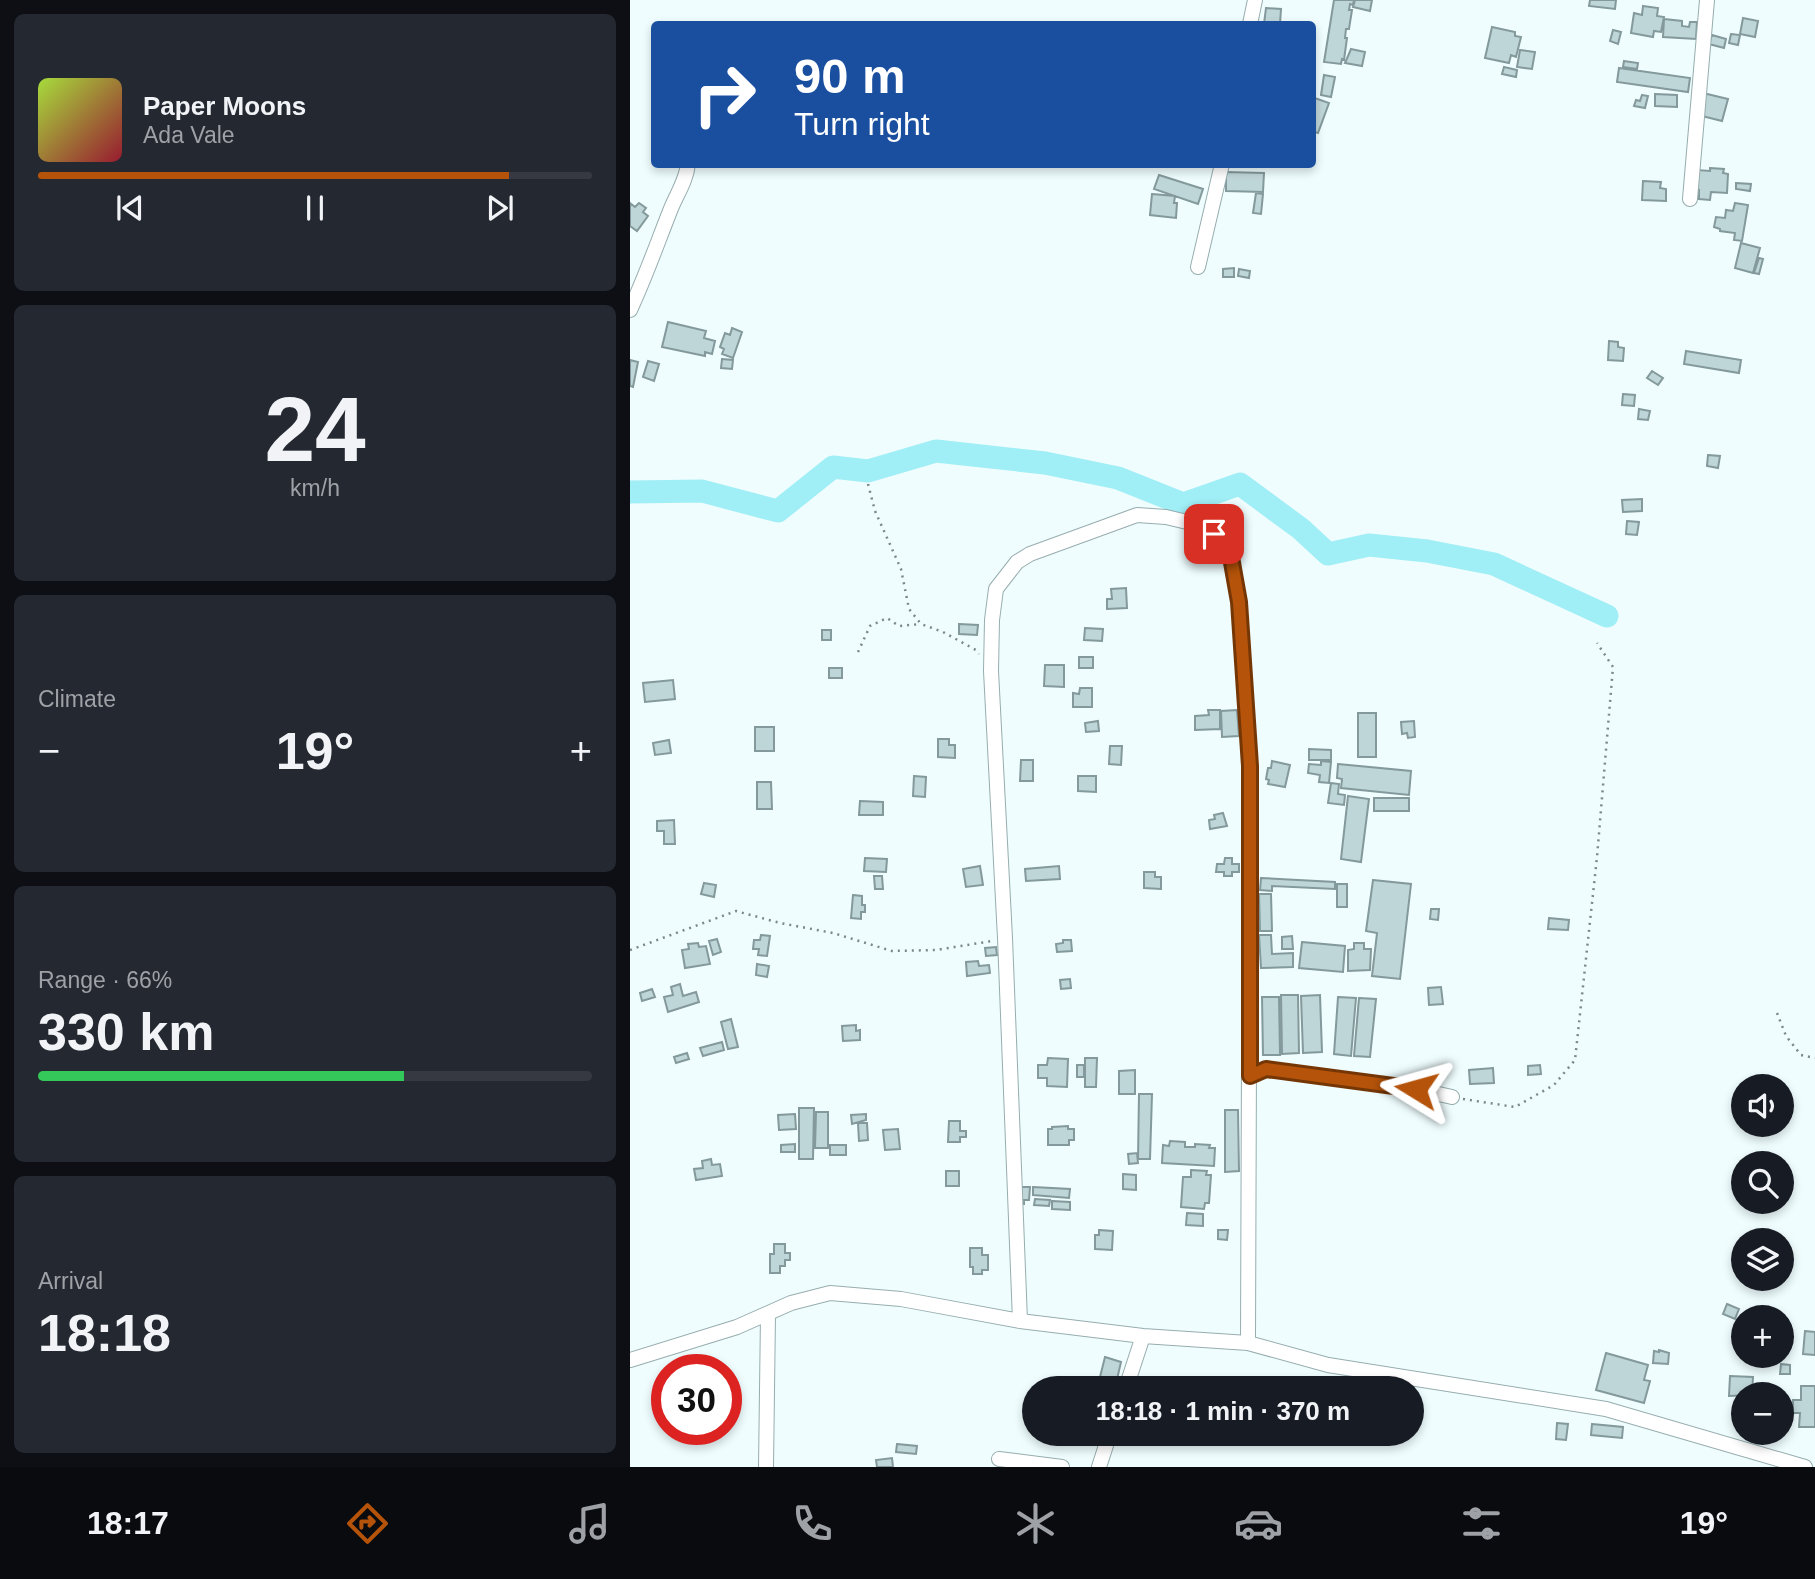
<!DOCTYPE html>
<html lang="en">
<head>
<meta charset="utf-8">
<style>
	:root { --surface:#171b24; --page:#242831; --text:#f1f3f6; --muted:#9ea1a6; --line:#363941; --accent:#b45309 }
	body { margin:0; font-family:Arial,sans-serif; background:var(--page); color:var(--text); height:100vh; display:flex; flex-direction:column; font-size:26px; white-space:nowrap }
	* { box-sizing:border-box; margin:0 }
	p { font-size:23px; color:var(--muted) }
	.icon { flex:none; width:38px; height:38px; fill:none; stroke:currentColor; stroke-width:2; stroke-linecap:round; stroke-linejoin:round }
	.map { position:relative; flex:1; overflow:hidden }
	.drawer { display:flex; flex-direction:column; gap:14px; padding:14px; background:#0d0f14; width:630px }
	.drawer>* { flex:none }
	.banner { position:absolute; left:21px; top:21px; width:665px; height:147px; border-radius:7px; box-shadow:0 4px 10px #0003; background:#1a4fa0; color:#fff; overflow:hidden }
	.controls { position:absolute; left:1101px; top:1074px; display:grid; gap:14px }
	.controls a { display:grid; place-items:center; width:63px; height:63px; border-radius:50%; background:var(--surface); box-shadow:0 4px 10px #0003; font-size:35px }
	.speed { position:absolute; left:21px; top:1354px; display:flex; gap:14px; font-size:35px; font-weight:700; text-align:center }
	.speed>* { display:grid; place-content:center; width:91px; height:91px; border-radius:50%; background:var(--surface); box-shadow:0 4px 10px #0003; line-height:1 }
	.speed .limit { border:10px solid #d22; background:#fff; color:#111 }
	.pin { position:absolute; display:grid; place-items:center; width:60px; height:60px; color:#fff; margin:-30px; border-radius:14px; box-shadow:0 4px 10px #0006 }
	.me { position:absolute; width:77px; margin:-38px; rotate:278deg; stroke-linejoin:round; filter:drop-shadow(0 0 5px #0008) }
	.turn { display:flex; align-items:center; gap:24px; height:147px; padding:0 28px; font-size:32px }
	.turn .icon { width:91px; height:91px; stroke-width:2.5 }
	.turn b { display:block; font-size:49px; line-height:60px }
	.big { font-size:52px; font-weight:800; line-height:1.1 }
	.drawer .card { flex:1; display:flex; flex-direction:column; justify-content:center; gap:10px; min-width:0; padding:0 24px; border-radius:10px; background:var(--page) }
	.drawer .dial { align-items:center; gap:0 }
	.dial b { font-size:91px; line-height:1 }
	.song { display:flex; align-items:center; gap:21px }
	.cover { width:84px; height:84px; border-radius:10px; background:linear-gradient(135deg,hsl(80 70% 55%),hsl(350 70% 35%)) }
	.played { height:7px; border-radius:4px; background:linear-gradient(90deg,var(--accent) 85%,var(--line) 85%) }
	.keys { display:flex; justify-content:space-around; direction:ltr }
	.heat { display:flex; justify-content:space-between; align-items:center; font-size:38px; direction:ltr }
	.charge { height:10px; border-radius:5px; background:linear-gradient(90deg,#34c759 66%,var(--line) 0) }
	.trip { position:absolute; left:392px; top:1376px; width:402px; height:70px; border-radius:35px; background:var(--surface); box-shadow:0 4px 10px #0003; font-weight:800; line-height:70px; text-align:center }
	.tabs { display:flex; height:112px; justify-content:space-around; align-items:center; background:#090b0e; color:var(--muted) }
	.tabs .icon { width:49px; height:49px }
	.tabs .current { color:var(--accent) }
	.tabs b { font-size:32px; color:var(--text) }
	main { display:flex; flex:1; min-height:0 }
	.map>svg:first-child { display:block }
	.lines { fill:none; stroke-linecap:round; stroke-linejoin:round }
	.river { stroke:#a0eef6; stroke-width:23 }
	.building { fill:#bfd6d8; stroke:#83999b; stroke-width:2 }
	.street-casing { stroke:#97adaf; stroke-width:16 }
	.path { stroke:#7c8788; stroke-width:2.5; stroke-dasharray:2 5; stroke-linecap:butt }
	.street { stroke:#fff; stroke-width:14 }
	.route-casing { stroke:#753606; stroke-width:18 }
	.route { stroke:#b45309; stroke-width:12 }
</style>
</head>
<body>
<main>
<section class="drawer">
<div class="card">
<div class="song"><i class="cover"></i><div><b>Paper Moons</b><p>Ada Vale</p></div></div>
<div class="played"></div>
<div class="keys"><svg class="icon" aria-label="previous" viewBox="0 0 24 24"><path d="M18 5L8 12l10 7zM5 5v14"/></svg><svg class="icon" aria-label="pause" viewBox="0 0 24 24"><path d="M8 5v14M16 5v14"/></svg><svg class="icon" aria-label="next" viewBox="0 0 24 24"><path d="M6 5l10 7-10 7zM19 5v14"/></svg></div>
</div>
<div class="card dial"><b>24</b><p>km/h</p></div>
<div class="card"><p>Climate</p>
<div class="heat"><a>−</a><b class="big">19°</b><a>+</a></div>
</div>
<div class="card"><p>Range · 66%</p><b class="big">330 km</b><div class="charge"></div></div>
<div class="card"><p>Arrival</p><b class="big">18:18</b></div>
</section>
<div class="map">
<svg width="1185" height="1467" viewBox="0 0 1185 1467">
	<rect width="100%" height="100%" fill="#effdfe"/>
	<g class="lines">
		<path class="river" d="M0,492l72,-1 76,20 55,-44 35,4 68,-20 109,12 73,15 65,26 57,-20 61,45 27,25 41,-9 58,6 67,13 113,52"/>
	</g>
	<path class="building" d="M704,0h20l-1,5 -3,-1 -1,6h3l-3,19h-3l-1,9h2l-3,22 -2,-1 -1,5 -17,-2z
		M725,0h17l-2,11 -17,-4z
		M960,0h26l-1,9 -26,-3z
		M1013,6l15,2 -1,8 7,1 -3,15 -7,-1 -1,6 -22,-4 3,-20 8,2z
		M636,8l15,1 -1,15h-16z
		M1113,18l15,3 -3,16 -15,-3z
		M1034,19l18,2v5l7,1 1,-5h7l-1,17 -33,-2z
		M862,27l23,5v4l6,1 -5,20 -5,-2 -2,8 -24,-5z
		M983,30l8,2 -3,12 -8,-3z
		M1101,34l9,1 -2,10 -9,-2z
		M1082,35l14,4 -2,9 -15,-4z
		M721,49l14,3 -3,14 -17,-3z
		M890,50l15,2 -3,17 -15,-2z
		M994,61l14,2 -1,6 -14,-2z
		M874,67l13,3 -1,7 -14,-3z
		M989,68l71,10 -2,14 -71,-10z
		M694,75l11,2 -4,20 -10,-2z
		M1073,93l25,6 -6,22 -24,-6z
		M1025,94l22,1v12l-22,-1z
		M1012,95l6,1 -3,12 -11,-2 2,-6 4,1z
		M682,97l17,6 -11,30 -6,-2z
		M1080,168l14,1 -1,4 5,1 -1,19 -16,-1 -1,8 -11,-1v-9h-3l1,-20 13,1z
		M596,172l38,1 -1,19 -37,-1z
		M529,175l44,14 -5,15 -44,-15z
		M1013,181l18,1 -1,6 6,1v12l-24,-1z
		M1106,183l15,1 -1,7 -14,-2z
		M626,193l7,1 -2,20 -8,-1z
		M522,194l23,2 -1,7h3l-1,15 -26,-3z
		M0,203l5,4 4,-4 7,5 -3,4 5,4 -11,15 -7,-5z
		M1105,203l13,2 -6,36 -8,-1 1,-7 -15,-2v-2l-6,-2 2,-10 9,1 1,-8 7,1z
		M1111,243l19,5 -7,25 -18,-5z
		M1129,258l4,1 -4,15 -5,-1z
		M604,268v9h-11v-8z
		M609,269l11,2 -1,7 -11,-2z
		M38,322l38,9 -2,7 11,3 -3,13 -7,-2v4l-43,-9z
		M102,328l10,4 -9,26 -11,-4 2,-5 -4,-2 5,-14 5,2z
		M979,341l9,1v5l6,1 -1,13 -15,-1z
		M1056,351l55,9 -2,13 -55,-9z
		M92,359l11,1 -1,9 -11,-1z
		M0,360l8,2 -5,25 -3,-1z
		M18,361l11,3 -5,17 -11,-4z
		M1022,371l11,7 -5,7 -11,-7z
		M993,394l12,1 -1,11 -12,-1z
		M1009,409l11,2 -2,9 -10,-1z
		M1078,455l12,1 -2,12 -11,-2z
		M1012,499v12l-19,1 -1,-12z
		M997,521l12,1 -2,13 -11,-1z
		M496,588l1,20 -20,1v-10h5l-1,-10z
		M329,624l19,1 -1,10 -18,-1z
		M455,628l18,1 -1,12 -18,-1z
		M192,630h9v10h-9z
		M449,657h14v11h-14z
		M415,665h19v22l-20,-1z
		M199,668h13v10h-13z
		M43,680l2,19 -30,3 -2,-19z
		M450,688h12v19h-19v-14l6,1z
		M578,710h12v19l-25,1v-14l14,-1z
		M607,710l2,26 -17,1 -1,-26z
		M728,713h18v44h-18z
		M468,721l1,10 -13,1 -1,-9z
		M784,721l1,16 -7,1 -1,-5 -5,1 -1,-12z
		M125,727h19v24h-19z
		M308,739h11v6h6v13l-17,-1z
		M39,740l2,13 -16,2 -2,-12z
		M480,746h12l-1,19 -12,-1z
		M679,749l22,1v10h-22z
		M391,760h12v21h-13z
		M642,761l18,4 -5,22 -17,-3 1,-4 -3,-1 2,-11h3z
		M691,761l10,1 -2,21 -10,-1 1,-7 -12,-2 1,-9 12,1z
		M708,764l73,7 -2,24 -68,-7 1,-9 -5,-1z
		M284,776l12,1 -1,20 -12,-1z
		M448,776h18v16l-18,-1z
		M127,782h14l1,27h-15z
		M701,783l8,1 -1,10 7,1 -1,10 -16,-2z
		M718,796l21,3 -8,63 -20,-3z
		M744,798h35v13h-35z
		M230,801l23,1v13h-24z
		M593,813l4,13 -17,3 -1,-9 6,-1 -1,-4z
		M44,820l1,24h-11v-13h-7v-10z
		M235,858l22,1 -1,13 -22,-1z
		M595,858h7v6h7v8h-7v4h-8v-4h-8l1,-8h7z
		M350,866l3,19 -17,2 -3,-18z
		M429,866l1,13 -34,2 -1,-12z
		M514,872h11v5h6v12l-17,-1z
		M244,876h8l1,13h-8z
		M631,878l74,4v7l-63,-3v5l-12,-1z
		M743,880l38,4 -11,95 -28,-3 5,-43 -11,-2z
		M74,883l12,2 -2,12 -13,-3z
		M707,884h10v23h-10z
		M629,894h12l1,37h-12z
		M223,895l9,1v9h3v7h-4v7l-10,-1z
		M801,909h8l-1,11 -8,-1z
		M919,918l20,2 -1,10 -20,-1z
		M131,935l9,1 -3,20 -9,-1 1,-6h-6l1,-9h6z
		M629,935h12l1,19 21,-1v14l-32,1z
		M662,936l1,13h-11v-12z
		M87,939l4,13 -8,3 -4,-14z
		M433,940h8l1,11 -15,1 -1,-8 7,-1z
		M672,942l43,4 -2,26 -44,-4z
		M68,943l1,4 7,-1 4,18 -25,4 -3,-18 7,-1 -1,-5z
		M724,943h10v6h7l-1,21 -22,1v-21l6,-1z
		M366,947l1,8 -11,1 -1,-8z
		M348,961l1,5 10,-1 1,8 -23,3 -1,-14z
		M127,964l12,2 -2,11 -11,-2z
		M440,979l1,9 -10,1 -1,-9z
		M50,984l3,12 13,-4 3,10 -31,10 -4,-15 9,-2 -2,-8z
		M811,987l2,17 -14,1 -1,-17z
		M22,989l3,8 -13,4 -2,-8z
		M651,995h17l1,58 -17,1z
		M690,995l2,57 -19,1 -2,-57z
		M632,997h17l1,58h-17z
		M708,997l18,1 -5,58 -17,-2z
		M729,998l17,1 -6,58 -16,-1z
		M101,1019l7,28 -10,2 -7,-27z
		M226,1025v6l4,-1v10l-17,1 -1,-15z
		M92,1042l2,8 -21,6 -3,-8z
		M57,1053l2,6 -13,4 -2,-6z
		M418,1058l20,1 -1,28 -20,-1v-8h-9v-13h9z
		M455,1058h12l-1,29h-11z
		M447,1065h7v12h-7z
		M910,1065l1,9 -13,1v-9z
		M863,1068l1,15 -24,1 -1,-14z
		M505,1070v24h-16v-23z
		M509,1094h13l-2,65h-12z
		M169,1108h15l-1,51h-14z
		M595,1110h13l1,61 -14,1z
		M186,1112h12v36h-13z
		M165,1114l1,15 -17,1 -1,-15z
		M236,1114v6l-14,4 -1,-9z
		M319,1121h11v10h6v6h-6v5h-12z
		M228,1123h9l1,17 -9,1z
		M438,1126v3h6v11h-5v5h-21v-16h4v-2z
		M268,1129l2,20 -15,1 -2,-20z
		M540,1141l15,1v5h10v-3l15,1 -1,3h6l-1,18 -52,-3 1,-18 6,1z
		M165,1144v8h-14v-7z
		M200,1145h16v10h-16z
		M507,1153l1,10 -9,1 -1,-10z
		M81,1159l1,6 8,-1 2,12 -26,4 -2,-11 9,-1 -1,-7z
		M561,1170l16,1 -1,4h5l-2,28h-4l-1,6 -23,-2 2,-30h8z
		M316,1171h13v15h-13z
		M493,1174l13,1v15l-13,-1z
		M389,1187h11l-1,13h-5v4h-6z
		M403,1187l37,2 -1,9 -36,-3z
		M405,1199l15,1 -1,6 -15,-1z
		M422,1201l18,1v8l-18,-1z
		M557,1213l16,1v12l-17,-1z
		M469,1230l14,1 -1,19 -17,-1v-14h4z
		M588,1230h10l-1,10 -9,-1z
		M144,1244h11v9h5v7h-5v6h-5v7h-10v-19h4z
		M340,1248h12v7h6v15h-6v4h-9v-7h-3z
		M1097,1304l12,5 -4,10 -12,-5z
		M1175,1331l10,1v23l-12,-1z
		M1029,1350l10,3 -1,11 -15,-1 1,-12 5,1z
		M976,1353l42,12 -4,15 6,1 -6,22 -48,-13z
		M475,1357l16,5 -6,26h-13l1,-3h-3l2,-7 -2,-1z
		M1151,1364l9,1v9h-10z
		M1100,1376l23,1 -1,18 -23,1z
		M452,1379l9,2 -1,4 9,3h-19z
		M1171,1386h14v41h-16l1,-14h-7v-13h8z
		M927,1423l11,1 -2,16 -10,-1z
		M962,1424l31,3 -1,11 -31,-3z
		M267,1444l20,2 -1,8 -20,-2z
		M262,1458l1,9h-16l-1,-7z"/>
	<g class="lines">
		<defs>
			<path id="street" d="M620,24l5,-24
				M1060,199l17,-199
				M568,267l24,-103
				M0,310c15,-32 27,-66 40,-99 6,-16 16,-29 18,-47
				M620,1076l16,-7 150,20 36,8
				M618,1343l80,22 278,44 199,58
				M0,1360l107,-33 54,-24 39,-10 71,6 119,22 123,15 105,7 2,-576 -11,-165 -8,-45 -17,-23 -27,-12 -21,-5 -29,-2 -107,39 -13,8 -21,27 -4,31 -1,51 14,267 15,383
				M496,1388l17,-52
				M369,1459l63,8
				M136,1467l2,-153
				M469,1467l11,-34"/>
		</defs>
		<use href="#street" class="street-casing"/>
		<path class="path" d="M238,484l7,27 26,58 8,40 12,15 22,8 33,18 3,4
			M228,652l12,-26 17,-8 12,8 22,-2
			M0,950l106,-39 44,12 53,10 59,18 44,-1 56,-9
			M1147,1013l9,23 15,19 14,3
			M833,1099l52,8 39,-22 21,-25 22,-203 16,-190 -16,-24"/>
		<use href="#street" class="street"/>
	</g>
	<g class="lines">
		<defs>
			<path id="route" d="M584,534l17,23 8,45 11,164v310l16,-7 150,20"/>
		</defs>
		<use href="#route" class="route-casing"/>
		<use href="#route" class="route"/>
	</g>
</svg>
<div class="controls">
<a><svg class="icon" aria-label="sound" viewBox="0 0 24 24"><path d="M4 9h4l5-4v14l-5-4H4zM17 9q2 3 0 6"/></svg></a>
<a><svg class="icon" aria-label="search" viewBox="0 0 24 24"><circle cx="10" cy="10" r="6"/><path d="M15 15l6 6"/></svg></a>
<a><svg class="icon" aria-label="layers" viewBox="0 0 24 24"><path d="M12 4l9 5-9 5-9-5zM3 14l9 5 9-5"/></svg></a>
<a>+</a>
<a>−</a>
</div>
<div class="speed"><div class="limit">30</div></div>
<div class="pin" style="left:584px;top:534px;background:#d93025"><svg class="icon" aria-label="arrive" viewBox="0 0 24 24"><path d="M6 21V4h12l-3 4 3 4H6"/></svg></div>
<svg class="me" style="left:786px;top:1089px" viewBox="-20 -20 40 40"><path d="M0-17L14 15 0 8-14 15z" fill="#b45309" stroke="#fff" stroke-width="4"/></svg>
<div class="trip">18:18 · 1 min · 370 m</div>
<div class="banner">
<div class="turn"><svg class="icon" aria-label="right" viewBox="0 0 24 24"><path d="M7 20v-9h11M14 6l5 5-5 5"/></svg><div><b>90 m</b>Turn right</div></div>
</div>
</div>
</main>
<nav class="tabs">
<b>18:17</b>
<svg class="icon current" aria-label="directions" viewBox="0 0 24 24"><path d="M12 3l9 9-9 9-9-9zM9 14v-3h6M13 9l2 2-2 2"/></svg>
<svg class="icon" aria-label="music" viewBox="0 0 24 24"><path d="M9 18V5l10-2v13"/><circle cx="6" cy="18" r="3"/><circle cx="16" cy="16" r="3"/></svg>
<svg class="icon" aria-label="phone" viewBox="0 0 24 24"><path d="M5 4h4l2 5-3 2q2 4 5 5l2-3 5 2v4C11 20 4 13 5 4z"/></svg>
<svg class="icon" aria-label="climate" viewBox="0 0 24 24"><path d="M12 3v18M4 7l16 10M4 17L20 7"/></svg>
<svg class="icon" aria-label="car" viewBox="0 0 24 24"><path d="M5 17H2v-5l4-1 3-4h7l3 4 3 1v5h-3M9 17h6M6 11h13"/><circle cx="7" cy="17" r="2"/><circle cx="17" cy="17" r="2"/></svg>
<svg class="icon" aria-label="filters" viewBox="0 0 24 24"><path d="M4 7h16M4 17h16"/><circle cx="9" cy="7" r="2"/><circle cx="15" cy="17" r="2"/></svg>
<b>19°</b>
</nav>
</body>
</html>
